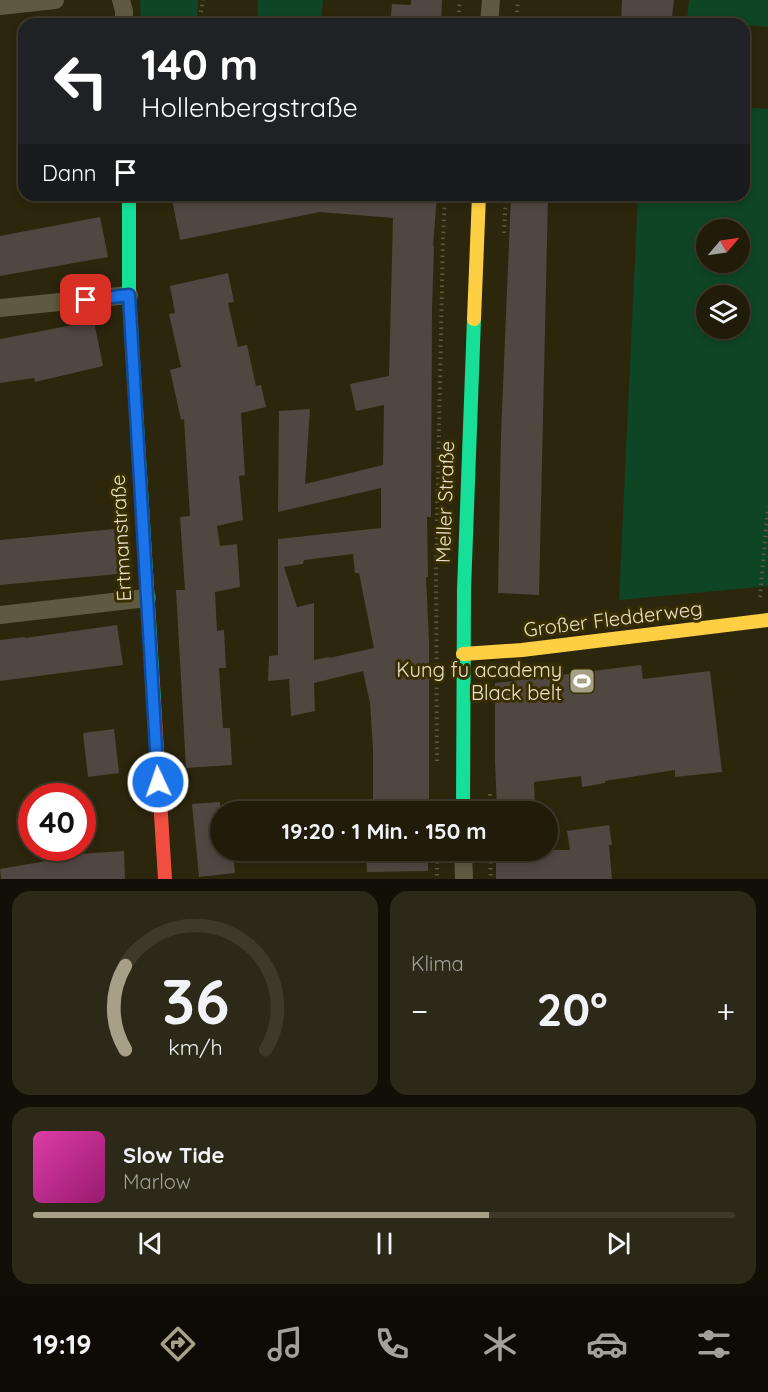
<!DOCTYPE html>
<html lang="de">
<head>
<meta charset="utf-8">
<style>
	:root { --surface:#211c0a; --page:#2d2918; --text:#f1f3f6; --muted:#a2a19c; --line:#3e3a2b; --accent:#a6a089 }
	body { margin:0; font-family:Quicksand,sans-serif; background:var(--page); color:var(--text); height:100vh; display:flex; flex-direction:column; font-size:22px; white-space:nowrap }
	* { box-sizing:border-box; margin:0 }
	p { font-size:20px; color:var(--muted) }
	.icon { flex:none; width:33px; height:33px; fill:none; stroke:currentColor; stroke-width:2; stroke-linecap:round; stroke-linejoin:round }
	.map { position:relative; height:879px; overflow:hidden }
	.panel { display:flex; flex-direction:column; gap:12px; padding:12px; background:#120f06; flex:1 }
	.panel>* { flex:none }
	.hud { position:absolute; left:18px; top:18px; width:732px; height:183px; border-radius:18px; box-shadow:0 3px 9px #0003,0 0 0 2px var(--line); background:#202124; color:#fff; overflow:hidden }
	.needle { width:39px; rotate:61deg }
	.tools { position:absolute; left:696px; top:219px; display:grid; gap:12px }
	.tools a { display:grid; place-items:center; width:54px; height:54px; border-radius:50%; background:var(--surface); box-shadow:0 3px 9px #0003,0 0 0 2px var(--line); font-size:30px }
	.speed { position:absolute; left:18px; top:783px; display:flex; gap:12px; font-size:30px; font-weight:700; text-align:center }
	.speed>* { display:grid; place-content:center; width:78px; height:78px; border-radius:50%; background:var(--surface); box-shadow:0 3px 9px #0003,0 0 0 2px var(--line); line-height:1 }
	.speed .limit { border:9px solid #d22; background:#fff; color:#111 }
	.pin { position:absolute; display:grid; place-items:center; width:51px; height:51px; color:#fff; margin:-26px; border-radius:12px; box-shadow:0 3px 9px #0006 }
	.me { position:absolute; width:66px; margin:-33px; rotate:357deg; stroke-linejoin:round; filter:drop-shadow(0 0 4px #0008) }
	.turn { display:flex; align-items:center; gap:21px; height:126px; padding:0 24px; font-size:27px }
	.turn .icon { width:78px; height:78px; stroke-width:2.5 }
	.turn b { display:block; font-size:42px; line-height:51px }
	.then { display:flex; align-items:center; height:57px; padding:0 24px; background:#0003; gap:12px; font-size:22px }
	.big { font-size:45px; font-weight:700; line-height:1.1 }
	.panel .tile { flex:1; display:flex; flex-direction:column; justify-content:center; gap:9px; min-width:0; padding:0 21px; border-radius:18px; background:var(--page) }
	.panel .dial { align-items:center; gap:0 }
	.dial svg { height:156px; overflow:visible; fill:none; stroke:var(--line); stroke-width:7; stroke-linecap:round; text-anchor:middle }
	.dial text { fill:var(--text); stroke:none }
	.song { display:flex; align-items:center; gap:18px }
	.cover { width:72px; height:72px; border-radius:9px; background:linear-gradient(135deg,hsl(320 70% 55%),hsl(320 70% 35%)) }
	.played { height:6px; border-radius:3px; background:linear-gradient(90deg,var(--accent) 65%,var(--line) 65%) }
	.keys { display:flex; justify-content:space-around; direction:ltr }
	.heat { display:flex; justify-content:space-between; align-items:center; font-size:33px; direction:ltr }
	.panel .tiles { flex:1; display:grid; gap:12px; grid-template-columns:1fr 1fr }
	.tile:last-child { grid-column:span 2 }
	.trip { position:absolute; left:210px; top:801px; width:348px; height:60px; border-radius:30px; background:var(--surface); box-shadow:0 3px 9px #0003,0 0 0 2px var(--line); font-weight:700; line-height:60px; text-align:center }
	.tabs { display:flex; height:96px; justify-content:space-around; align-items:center; background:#0d0b04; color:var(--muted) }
	.tabs .icon { width:42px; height:42px }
	.tabs .on { color:var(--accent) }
	.tabs b { font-size:27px; color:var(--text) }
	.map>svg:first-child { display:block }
	.green { fill:#0e4525; fill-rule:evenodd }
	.building { fill:#504741; fill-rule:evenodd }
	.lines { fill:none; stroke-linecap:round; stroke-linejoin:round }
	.path { stroke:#5d5842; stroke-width:4; stroke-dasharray:1.5 4.5; stroke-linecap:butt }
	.street { stroke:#5f593f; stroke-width:18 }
	.fast { stroke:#16e098; stroke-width:14 }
	.slow { stroke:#ffcf43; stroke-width:14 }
	.jam { stroke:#f24e42; stroke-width:14 }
	.route-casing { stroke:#114b97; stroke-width:15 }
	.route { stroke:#1a73e8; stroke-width:10 }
	.labels { text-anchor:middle; stroke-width:6; stroke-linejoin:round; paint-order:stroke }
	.street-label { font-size:20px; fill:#e8e2cc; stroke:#392e00 }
	.poi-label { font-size:20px; fill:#e8e2cc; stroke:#392e00; text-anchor:end }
</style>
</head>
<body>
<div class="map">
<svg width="768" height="879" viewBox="0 0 768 879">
	<rect width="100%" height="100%" fill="#2c260d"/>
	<path class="green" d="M140,0h58l-1,24h-56z
		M258,0h65l-2,24h-64z
		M689,0h79v27l-81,-8z
		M744,107l24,2v477l-149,14 19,-405h106zM706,230h34v32h-34zM706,296h34v32h-34z"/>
	<path class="building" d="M411,0h31l-1,24h-51l2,-20 19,1z
		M622,0h52l-3,24h-50z
		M190,195h247l-4,51h1l-2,64 -1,207h-4l1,60h-2l3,64v171h-56v-63l-3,-46 -7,-32 -49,12 1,28 -24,5 -2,-37 -21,2 1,-25 9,-1v-116l103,-11v-40l-103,24 1,-101 31,-2 -5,75 78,-19 1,-60 -28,6 -6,-27 39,-8 4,-158 -73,-6 -140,28 -8,-41zM353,554l2,19h4l15,75 -45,10v-1l-15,3v-57l-17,4 -13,-40 19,-3 1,-4z
		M511,195h37l-9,400 -41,-2 3,-158z
		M100,217l8,40 -108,19v-40z
		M228,273l6,29 -6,1 10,44 9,-2 9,41 5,-1 5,22 -25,6 4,62 -6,1 4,44 -26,6 3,20 17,-2 3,43 -25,5 2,39 7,-1 2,38h-7l4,60h7l2,37 -46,3 -10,-178h9l-5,-73 10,-1 -6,-97 -3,1 -11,-50 11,-3 -12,-53 6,-1 -5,-27z
		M94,321l9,45 -68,16 -1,-4 -34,5v-44z
		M114,529l4,45 -118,11v-45z
		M117,625l6,40 -123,16v-41l25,-3v1z
		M641,665l2,14 67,-8 12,101 -47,5v-7l-70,11v2l-23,4 -1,-11 -47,6 1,24 -38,2 -2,-47v-78z
		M114,729l5,44 -31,4 -5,-44z
		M220,802v48h13l2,23 -36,4 -7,-73z
		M609,825l3,20h-3l3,34h-116v-29h74l-3,-19z
		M366,850h62v21l-61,1z
		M124,851l1,28h-124l-1,-10 64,-11v-3z"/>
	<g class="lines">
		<path class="path" d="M199,24l4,-24
			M458,24l2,-24
			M516,24l2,-24
			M504,233l2,-38
			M760,597l8,-90
			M437,761l-1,-190 7,-332 2,-44
			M490,794v18
			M437,850v29
			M490,850l1,29"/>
		<path class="street" d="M121,0l3,11v13
			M0,6l55,-6
			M489,24l2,-24
			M0,308l129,-13
			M0,615l147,-17
			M463,850l1,29"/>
		<path class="fast" d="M129,195v100l25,407
			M463,812l1,-222 10,-271"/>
		<path class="slow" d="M474,319l5,-124
			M463,654l59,-4 246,-30"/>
		<path class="jam" d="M154,702l11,177"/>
	</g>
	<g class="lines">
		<defs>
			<path id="route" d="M86,300l43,-5 29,487"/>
		</defs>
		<use href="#route" class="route-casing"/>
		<use href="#route" class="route"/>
	</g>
	<defs>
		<symbol id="stadium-square" viewBox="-11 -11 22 22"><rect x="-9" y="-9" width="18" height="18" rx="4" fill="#a6a089" stroke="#392e00"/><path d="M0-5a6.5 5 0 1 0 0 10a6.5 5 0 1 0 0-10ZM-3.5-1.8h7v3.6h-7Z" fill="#fff"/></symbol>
	</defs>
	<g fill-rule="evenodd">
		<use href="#stadium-square" x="567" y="666" width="30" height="30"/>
	</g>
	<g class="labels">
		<g class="street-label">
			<text transform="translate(445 502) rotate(-88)" y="7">Meller Straße</text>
			<text transform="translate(121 538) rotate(-93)" y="7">Ertmanstraße</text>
			<text transform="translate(613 619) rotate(-7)" y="7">Großer Fledderweg</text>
		</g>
		<g class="poi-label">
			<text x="562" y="677">Kung fu academy<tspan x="562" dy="23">Black belt</tspan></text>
		</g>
	</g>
</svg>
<div class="tools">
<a><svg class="needle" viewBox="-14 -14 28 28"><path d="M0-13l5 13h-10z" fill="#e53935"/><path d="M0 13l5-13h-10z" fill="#a2a19c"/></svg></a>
<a><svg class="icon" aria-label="layers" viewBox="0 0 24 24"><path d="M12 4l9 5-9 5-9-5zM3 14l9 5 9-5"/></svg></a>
</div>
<div class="speed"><div class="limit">40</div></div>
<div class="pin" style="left:86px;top:300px;background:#d93025"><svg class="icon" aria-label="arrive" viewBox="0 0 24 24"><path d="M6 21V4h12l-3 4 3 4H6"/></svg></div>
<svg class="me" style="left:158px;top:782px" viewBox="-20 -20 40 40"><circle r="17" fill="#1a73e8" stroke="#fff" stroke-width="3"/><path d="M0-11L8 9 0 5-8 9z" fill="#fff"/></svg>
<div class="trip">19:20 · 1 Min. · 150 m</div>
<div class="hud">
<div class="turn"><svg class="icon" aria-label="left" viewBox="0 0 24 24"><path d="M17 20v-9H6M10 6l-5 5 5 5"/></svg><div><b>140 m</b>Hollenbergstraße</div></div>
<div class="then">Dann<svg class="icon" aria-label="arrive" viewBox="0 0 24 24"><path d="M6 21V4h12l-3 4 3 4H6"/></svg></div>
</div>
</div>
<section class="panel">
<div class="tiles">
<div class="tile dial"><svg viewBox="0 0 100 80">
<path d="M14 69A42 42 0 1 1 86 69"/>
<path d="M14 69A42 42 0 0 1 14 26" stroke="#a6a089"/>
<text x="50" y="56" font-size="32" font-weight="700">36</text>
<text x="50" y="72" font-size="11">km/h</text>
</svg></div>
<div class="tile"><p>Klima</p>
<div class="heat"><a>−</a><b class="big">20°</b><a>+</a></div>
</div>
<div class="tile">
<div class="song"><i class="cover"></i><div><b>Slow Tide</b><p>Marlow</p></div></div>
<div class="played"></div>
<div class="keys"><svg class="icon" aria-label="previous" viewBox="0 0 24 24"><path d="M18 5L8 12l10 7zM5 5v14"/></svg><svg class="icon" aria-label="pause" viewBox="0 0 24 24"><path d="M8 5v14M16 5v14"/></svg><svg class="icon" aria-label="next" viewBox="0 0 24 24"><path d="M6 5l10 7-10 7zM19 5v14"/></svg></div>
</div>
</div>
</section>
<nav class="tabs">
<b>19:19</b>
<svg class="icon on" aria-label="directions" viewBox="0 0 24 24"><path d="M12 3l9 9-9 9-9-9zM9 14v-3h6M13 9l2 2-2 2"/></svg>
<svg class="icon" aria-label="music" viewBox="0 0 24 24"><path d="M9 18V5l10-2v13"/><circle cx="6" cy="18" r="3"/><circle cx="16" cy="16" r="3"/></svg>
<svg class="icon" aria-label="phone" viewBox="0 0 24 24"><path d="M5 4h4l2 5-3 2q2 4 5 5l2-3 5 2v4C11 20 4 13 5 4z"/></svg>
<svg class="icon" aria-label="climate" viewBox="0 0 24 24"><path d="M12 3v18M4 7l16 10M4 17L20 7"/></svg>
<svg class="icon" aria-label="car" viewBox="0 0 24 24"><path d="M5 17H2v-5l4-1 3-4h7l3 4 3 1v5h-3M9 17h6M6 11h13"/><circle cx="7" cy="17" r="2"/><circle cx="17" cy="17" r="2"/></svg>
<svg class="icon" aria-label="filters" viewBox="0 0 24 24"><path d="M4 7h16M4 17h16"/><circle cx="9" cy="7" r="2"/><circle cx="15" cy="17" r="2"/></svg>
</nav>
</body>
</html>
